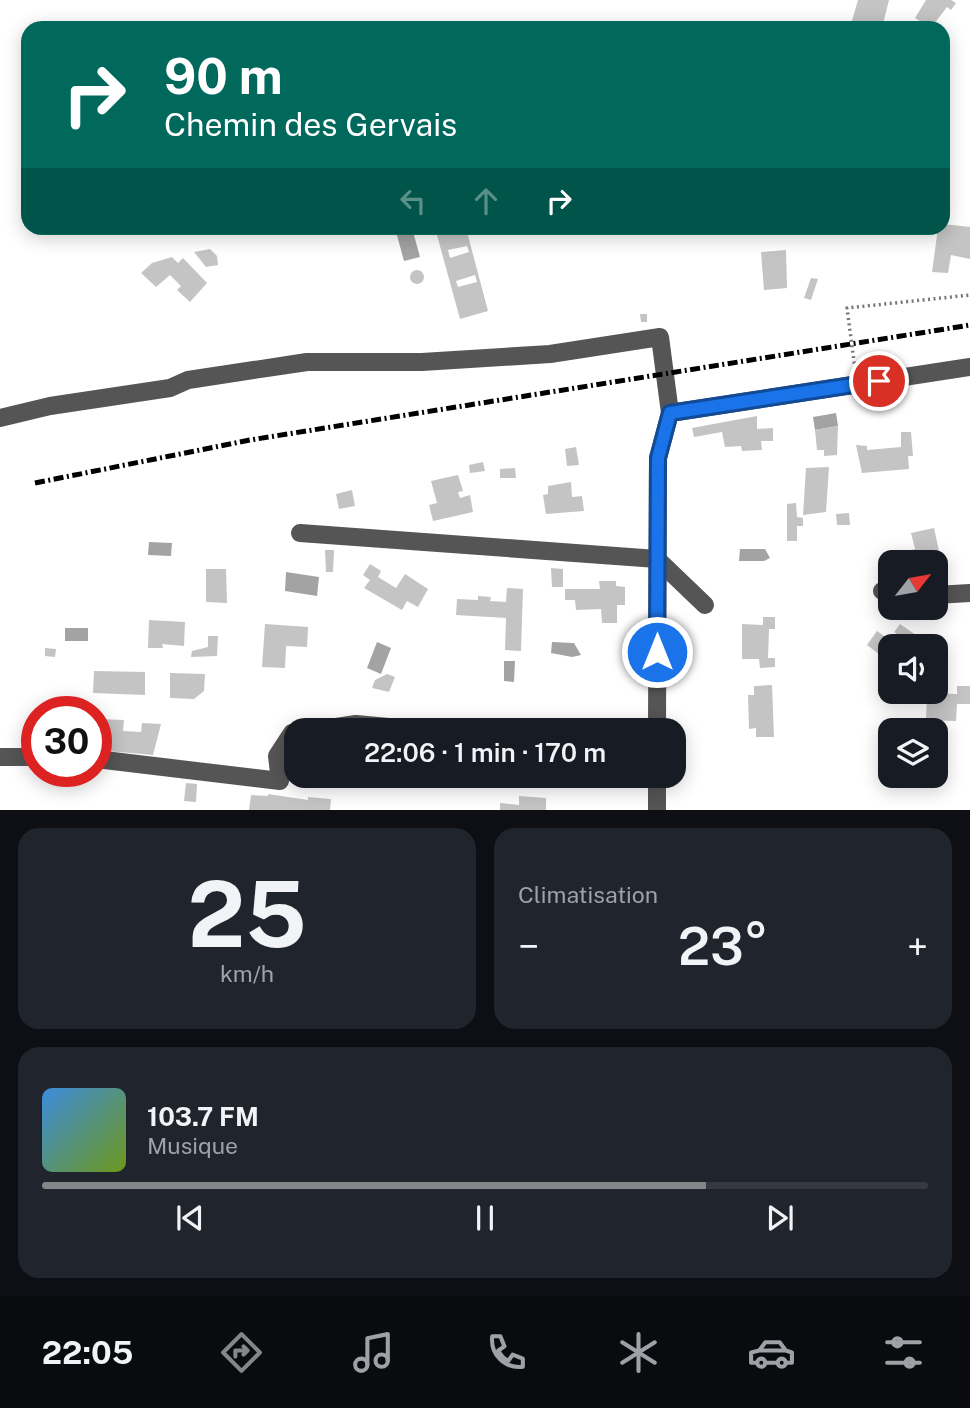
<!DOCTYPE html>
<html lang="fr">
<head>
<meta charset="utf-8">
<style>
	:root { --surface:#171b24; --page:#20242c; --text:#f1f3f6; --muted:#9ea1a6; --line:#363941; --accent:#858687 }
	body { margin:0; font-family:"Public Sans",sans-serif; background:var(--page); color:var(--text); height:100vh; display:flex; flex-direction:column; font-size:26px; white-space:nowrap }
	* { box-sizing:border-box; margin:0 }
	p { font-size:23px; color:var(--muted) }
	.icon { flex:none; width:38px; height:38px; fill:none; stroke:currentColor; stroke-width:2; stroke-linecap:round; stroke-linejoin:round }
	.map { position:relative; height:810px; overflow:hidden }
	.side { display:flex; flex-direction:column; gap:18px; padding:18px; background:#0d0f14; flex:1 }
	.side>* { flex:none }
	.guide { position:absolute; left:21px; top:21px; width:929px; height:214px; border-radius:21px; box-shadow:0 4px 18px #0003; background:#00695c; color:#fff; overflow:hidden }
	.needle { width:46px; rotate:59deg }
	.fabs { position:absolute; left:878px; top:550px; display:grid; gap:14px }
	.fabs a { display:grid; place-items:center; width:70px; height:70px; border-radius:14px; background:var(--surface); box-shadow:0 4px 18px #0003; font-size:35px }
	.speed { position:absolute; left:21px; top:696px; display:flex; gap:14px; font-size:35px; font-weight:700; text-align:center }
	.speed>* { display:grid; place-content:center; width:91px; height:91px; border-radius:50%; background:var(--surface); box-shadow:0 4px 18px #0003; line-height:1 }
	.speed .limit { border:10px solid #d22; background:#fff; color:#111 }
	.pin { position:absolute; display:grid; place-items:center; width:60px; height:60px; color:#fff; margin:-30px; border:4px solid #fff; border-radius:50%; box-shadow:0 2px 7px #0007 }
	.me { position:absolute; width:77px; margin:-38px; rotate:0deg; stroke-linejoin:round; filter:drop-shadow(0 0 5px #0008) }
	.turn { display:flex; align-items:center; gap:24px; height:147px; padding:0 28px; font-size:32px }
	.turn .icon { width:91px; height:91px; stroke-width:2.5 }
	.turn b { display:block; font-size:49px; line-height:60px }
	.lanes { display:flex; align-items:center; height:66px; padding:0 28px; background:#0003; justify-content:center; gap:35px; direction:ltr }
	.lanes .off { opacity:.35 }
	.big { font-size:52px; font-weight:600; line-height:1.1 }
	.side .tile { flex:1; display:flex; flex-direction:column; justify-content:center; gap:10px; min-width:0; padding:0 24px; border-radius:21px; background:var(--page) }
	.side .dial { align-items:center; gap:0 }
	.dial b { font-size:91px; line-height:1 }
	.song { display:flex; align-items:center; gap:21px }
	.cover { width:84px; height:84px; border-radius:10px; background:linear-gradient(135deg,hsl(210 70% 55%),hsl(80 70% 35%)) }
	.played { height:7px; border-radius:4px; background:linear-gradient(90deg,var(--accent) 75%,var(--line) 75%) }
	.keys { display:flex; justify-content:space-around; direction:ltr }
	.heat { display:flex; justify-content:space-between; align-items:center; font-size:38px; direction:ltr }
	.side .tiles { flex:1; display:grid; gap:18px; grid-template-columns:1fr 1fr }
	.tile:last-child { grid-column:span 2 }
	.trip { position:absolute; left:284px; top:718px; width:402px; height:70px; border-radius:21px; background:var(--surface); box-shadow:0 4px 18px #0003; font-weight:600; line-height:70px; text-align:center }
	.menu { display:flex; height:112px; justify-content:space-around; align-items:center; background:#090b0e; color:var(--muted) }
	.menu .icon { width:49px; height:49px }
	.menu .current { color:var(--accent) }
	.menu b { font-size:32px; color:var(--text) }
	.map>svg:first-child { display:block }
	.water { fill:#a3a3a3 }
	.building { fill:#c4c4c4; fill-rule:evenodd }
	.lines { fill:none; stroke-linecap:round; stroke-linejoin:round }
	.path { stroke:#777; stroke-width:3.5; stroke-dasharray:2 3.5; stroke-linecap:butt }
	.minor { stroke:#555; stroke-width:18 }
	.rail { stroke:#000; stroke-width:5; stroke-dasharray:10 3.5 2 3.5; stroke-linecap:butt }
	.route-casing { stroke:#114b97; stroke-width:18 }
	.route { stroke:#1a73e8; stroke-width:12 }
</style>
</head>
<body>
<div class="map">
<svg width="970" height="810" viewBox="0 0 970 810">
	<rect width="100%" height="100%" fill="#fff"/>
	<path class="water" d="M395,228h17l8,29 -16,4z
		M836,413l2,13 -23,4 -2,-13z
		M149,542l23,1 -1,13 -23,-1z
		M740,549h25l5,9 -6,3h-25z
		M286,572l33,5 -2,19 -32,-5z
		M65,628h23v13h-23z
		M377,642l14,6 -10,26 -14,-6z
		M552,642l22,1 7,12 -9,2 -21,-4z
		M504,661h11l-1,21 -10,-1z"/>
	<path class="building" d="M858,0h31l-7,28 -31,-4z
		M926,0h25l5,3 -5,7 -4,-3 -16,21 -16,-10z
		M943,224l27,3v32l-19,-4 -3,18 -16,-1 6,-44h5z
		M435,228h31l22,83 -28,8zM467,246l2,6 -19,6 -2,-8zM475,275l2,7 -19,5 -2,-6z
		M210,249l7,7 1,9 -12,2 -12,-15z
		M786,250l1,38 -23,2 -3,-38z
		M172,257l6,6 5,-5 24,25 -17,19 -13,-12 4,-4 -11,-11 -14,12 -15,-14 11,-10z
		M410 277a7 7 0 1 1 14 0a7 7 0 1 1-14 0Z
		M811,278l7,1 -7,21 -7,-2z
		M640,314h7v8h-6z
		M757,416v13l16,-1v13h-12l1,9 -20,1 -1,-5 -16,1 -3,-15 -28,5 -2,-9z
		M838,426l-1,29 -13,1v-6h-7l-2,-20z
		M901,432h10l2,24h-5l1,13 -47,4 -6,-28 11,1v4l34,-3z
		M576,447l3,18 -12,1 -2,-17z
		M483,462l2,9 -15,2 -1,-8z
		M829,467l-3,45 -23,3 3,-47z
		M515,468l1,10h-16v-9z
		M458,475l5,16 -5,1 2,6 10,-3 3,17 -40,9 -4,-16 8,-2 -6,-22z
		M571,482l1,15 10,-1 2,15 -38,3 -3,-19 5,-1v-8z
		M352,490l3,16 -16,3 -3,-15z
		M796,503l1,14 6,1v8h-6v15h-10v-37z
		M849,513l1,12h-13l-1,-11z
		M934,528l7,32 4,-1 3,12 -12,2v-11h-22l-2,-12 3,-1 -4,-16z
		M325,550h9l-1,22h-7z
		M370,564l11,7 -3,6 18,11 9,-14 23,15 -10,18 -11,-6 -5,9 -38,-22 6,-8 -7,-5z
		M551,568l12,1v18h-11z
		M206,569h20l1,34 -21,-1z
		M599,581h17v5l9,1v18h-8v18h-15l-1,-14 -25,1 -1,-10h-10v-11h35z
		M507,588l16,1 -2,62 -16,-1 1,-32 -50,-3 1,-16 21,1v-4l13,1 -1,4 16,1z
		M763,617h12v12h-6l-1,29h7v9l-15,1 -1,-9h-17v-35l21,1z
		M149,620l36,2 -1,24 -22,-2 1,4h-15z
		M265,624l43,3 -1,20 -21,-1 -1,22 -23,-1z
		M900,624l16,11 -9,11h-16v12l-9,-7 -2,4 -13,-10 10,-14 20,14 5,-7 -8,-6z
		M208,636h10l-1,20 -26,1 1,-6 16,-4z
		M45,648l11,1 -1,8 -10,-1z
		M94,671l51,1v23l-52,-2z
		M170,673l35,1 -1,17 -10,8 -24,-1z
		M387,674l8,3 -6,15 -17,-4 3,-8z
		M772,685l2,52h-18v-9l-7,1 -1,-34h6v-9z
		M957,686h13v18h-13l-1,17 -30,-1 1,-27 30,1z
		M97,719l27,1 -1,11 18,1 1,-9 19,1 -8,31 -57,-5z
		M33,721h4v15h-5z
		M186,783l11,1 -1,18 -12,-1z
		M268,794l40,6v-3l23,2 -1,11h-81l2,-15 17,1z
		M519,796l27,2v12h-46v-7l19,2z"/>
	<g class="lines">
		<path class="path" d="M855,369l-8,-61 123,-13"/>
		<path class="minor" d="M0,418l50,-12 120,-18 18,-8 119,-18h115l128,-8 110,-17 10,76
			M300,533l357,26 48,46
			M882,591l9,1
			M936,595l34,-2
			M316,730l40,-6 65,6
			M657,730l1,-272 12,-45 300,-46
			M0,757h37
			M96,759l184,22 -3,-25 15,-23h4
			M657,810v-35"/>
		<path class="rail" d="M35,483l215,-43 720,-115"/>
	</g>
	<g class="lines">
		<defs>
			<path id="route" d="M657,652l1,-194 12,-45 209,-32"/>
		</defs>
		<use href="#route" class="route-casing"/>
		<use href="#route" class="route"/>
	</g>
</svg>
<div class="fabs">
<a><svg class="needle" viewBox="-14 -14 28 28"><path d="M0-13l5 13h-10z" fill="#e53935"/><path d="M0 13l5-13h-10z" fill="#9ea1a6"/></svg></a>
<a><svg class="icon" aria-label="sound" viewBox="0 0 24 24"><path d="M4 9h4l5-4v14l-5-4H4zM17 9q2 3 0 6"/></svg></a>
<a><svg class="icon" aria-label="layers" viewBox="0 0 24 24"><path d="M12 4l9 5-9 5-9-5zM3 14l9 5 9-5"/></svg></a>
</div>
<div class="speed"><div class="limit">30</div></div>
<div class="pin" style="left:879px;top:381px;background:#d93025"><svg class="icon" aria-label="arrive" viewBox="0 0 24 24"><path d="M6 21V4h12l-3 4 3 4H6"/></svg></div>
<svg class="me" style="left:657px;top:652px" viewBox="-20 -20 40 40"><circle r="17" fill="#1a73e8" stroke="#fff" stroke-width="3"/><path d="M0-11L8 9 0 5-8 9z" fill="#fff"/></svg>
<div class="trip">22:06 · 1 min · 170 m</div>
<div class="guide">
<div class="turn"><svg class="icon" aria-label="right" viewBox="0 0 24 24"><path d="M7 20v-9h11M14 6l5 5-5 5"/></svg><div><b>90 m</b>Chemin des Gervais</div></div>
<div class="lanes"><svg class="icon off" aria-label="left" viewBox="0 0 24 24"><path d="M17 20v-9H6M10 6l-5 5 5 5"/></svg><svg class="icon off" aria-label="ahead" viewBox="0 0 24 24"><path d="M12 20V5M6 11l6-6 6 6"/></svg><svg class="icon" aria-label="right" viewBox="0 0 24 24"><path d="M7 20v-9h11M14 6l5 5-5 5"/></svg></div>
</div>
</div>
<section class="side">
<div class="tiles">
<div class="tile dial"><b>25</b><p>km/h</p></div>
<div class="tile"><p>Climatisation</p>
<div class="heat"><a>−</a><b class="big">23°</b><a>+</a></div>
</div>
<div class="tile">
<div class="song"><i class="cover"></i><div><b>103.7 FM</b><p>Musique</p></div></div>
<div class="played"></div>
<div class="keys"><svg class="icon" aria-label="previous" viewBox="0 0 24 24"><path d="M18 5L8 12l10 7zM5 5v14"/></svg><svg class="icon" aria-label="pause" viewBox="0 0 24 24"><path d="M8 5v14M16 5v14"/></svg><svg class="icon" aria-label="next" viewBox="0 0 24 24"><path d="M6 5l10 7-10 7zM19 5v14"/></svg></div>
</div>
</div>
</section>
<nav class="menu">
<b>22:05</b>
<svg class="icon current" aria-label="directions" viewBox="0 0 24 24"><path d="M12 3l9 9-9 9-9-9zM9 14v-3h6M13 9l2 2-2 2"/></svg>
<svg class="icon" aria-label="music" viewBox="0 0 24 24"><path d="M9 18V5l10-2v13"/><circle cx="6" cy="18" r="3"/><circle cx="16" cy="16" r="3"/></svg>
<svg class="icon" aria-label="phone" viewBox="0 0 24 24"><path d="M5 4h4l2 5-3 2q2 4 5 5l2-3 5 2v4C11 20 4 13 5 4z"/></svg>
<svg class="icon" aria-label="climate" viewBox="0 0 24 24"><path d="M12 3v18M4 7l16 10M4 17L20 7"/></svg>
<svg class="icon" aria-label="car" viewBox="0 0 24 24"><path d="M5 17H2v-5l4-1 3-4h7l3 4 3 1v5h-3M9 17h6M6 11h13"/><circle cx="7" cy="17" r="2"/><circle cx="17" cy="17" r="2"/></svg>
<svg class="icon" aria-label="filters" viewBox="0 0 24 24"><path d="M4 7h16M4 17h16"/><circle cx="9" cy="7" r="2"/><circle cx="15" cy="17" r="2"/></svg>
</nav>
</body>
</html>
